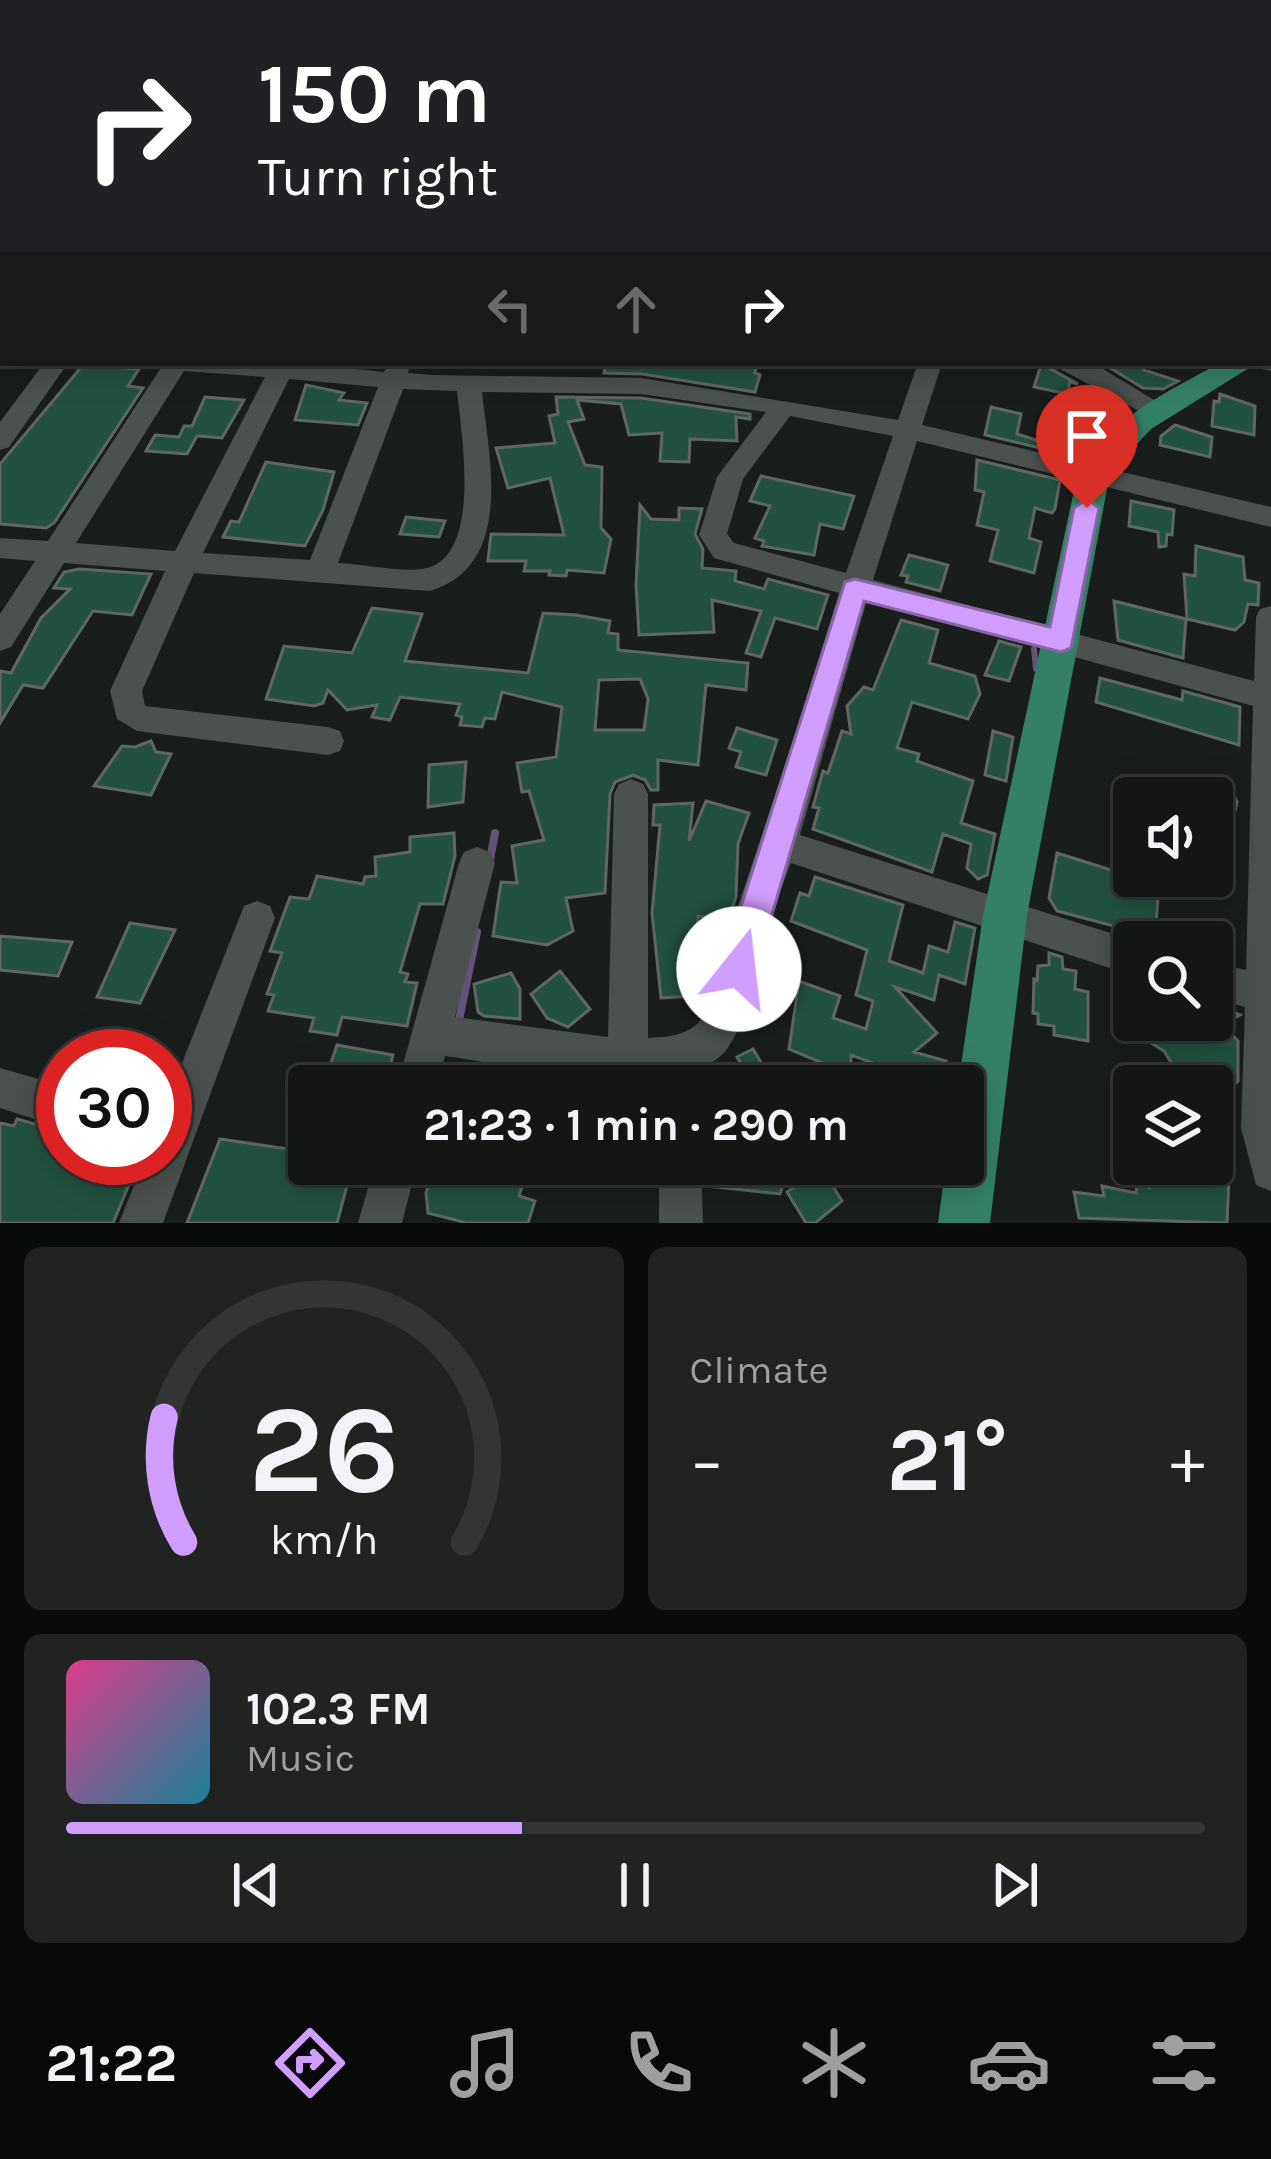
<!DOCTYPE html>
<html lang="en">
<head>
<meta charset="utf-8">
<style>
	:root { --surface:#131615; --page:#202322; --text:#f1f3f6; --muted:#9d9fa0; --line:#323534; --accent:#d19dfe }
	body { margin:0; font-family:Karla,sans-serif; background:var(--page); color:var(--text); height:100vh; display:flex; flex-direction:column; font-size:45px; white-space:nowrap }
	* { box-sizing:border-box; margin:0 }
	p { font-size:39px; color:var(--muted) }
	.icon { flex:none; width:66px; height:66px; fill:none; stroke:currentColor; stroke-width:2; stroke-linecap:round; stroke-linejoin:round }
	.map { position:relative; height:1223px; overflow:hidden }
	.details { display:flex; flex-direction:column; gap:24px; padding:24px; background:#0a0c0c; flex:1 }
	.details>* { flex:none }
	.banner { position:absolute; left:0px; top:0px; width:1272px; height:366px; box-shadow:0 6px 30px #0003,0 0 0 3px var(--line); background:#202124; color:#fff; overflow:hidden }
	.fabs { position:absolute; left:1113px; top:777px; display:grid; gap:24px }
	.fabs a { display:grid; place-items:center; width:120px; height:120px; border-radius:12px; background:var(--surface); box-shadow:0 6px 30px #0003,0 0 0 3px var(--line); font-size:60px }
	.speed { position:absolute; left:36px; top:1029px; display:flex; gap:24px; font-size:60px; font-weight:700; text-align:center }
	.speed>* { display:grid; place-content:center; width:156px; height:156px; border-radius:50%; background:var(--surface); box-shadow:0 6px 30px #0003,0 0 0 3px var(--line); line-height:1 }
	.speed .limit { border:18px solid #d22; background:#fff; color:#111 }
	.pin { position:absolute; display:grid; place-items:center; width:102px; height:102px; color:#fff; margin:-123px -51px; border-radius:50% 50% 50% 0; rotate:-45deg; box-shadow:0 0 12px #0007 }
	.pin .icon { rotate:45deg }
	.me { position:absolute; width:132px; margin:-66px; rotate:16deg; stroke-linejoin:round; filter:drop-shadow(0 0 9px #0008) }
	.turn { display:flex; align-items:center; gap:42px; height:252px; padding:0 60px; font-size:54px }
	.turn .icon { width:156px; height:156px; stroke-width:2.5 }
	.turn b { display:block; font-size:84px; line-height:102px }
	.lanes { display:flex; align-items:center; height:114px; padding:0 60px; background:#0003; justify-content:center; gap:60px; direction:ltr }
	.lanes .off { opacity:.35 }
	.big { font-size:90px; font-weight:700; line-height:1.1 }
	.details .card { flex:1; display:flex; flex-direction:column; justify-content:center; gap:18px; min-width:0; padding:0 42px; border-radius:18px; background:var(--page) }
	.details .dial { align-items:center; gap:0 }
	.dial svg { height:312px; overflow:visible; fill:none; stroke:var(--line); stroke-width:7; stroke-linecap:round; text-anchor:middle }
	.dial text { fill:var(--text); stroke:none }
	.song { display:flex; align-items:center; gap:36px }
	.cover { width:144px; height:144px; border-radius:18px; background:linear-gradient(135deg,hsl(330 70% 55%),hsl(190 70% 35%)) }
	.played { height:12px; border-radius:6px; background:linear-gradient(90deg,var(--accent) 40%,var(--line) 40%) }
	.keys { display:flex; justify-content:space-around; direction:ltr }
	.heat { display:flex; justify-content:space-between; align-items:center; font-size:66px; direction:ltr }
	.details .tiles { flex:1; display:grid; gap:24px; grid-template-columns:1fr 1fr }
	.card:last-child { grid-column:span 2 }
	.trip { position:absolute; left:288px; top:1065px; width:696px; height:120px; border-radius:12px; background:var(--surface); box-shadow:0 6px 30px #0003,0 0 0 3px var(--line); font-weight:700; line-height:120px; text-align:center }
	.tab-bar { display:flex; height:192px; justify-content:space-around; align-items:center; background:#080908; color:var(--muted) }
	.tab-bar .icon { width:84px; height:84px }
	.tab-bar .active { color:var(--accent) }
	.tab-bar b { font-size:54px; color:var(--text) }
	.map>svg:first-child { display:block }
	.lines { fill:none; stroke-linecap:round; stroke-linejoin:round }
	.stream-far2 { stroke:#655276; stroke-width:3 }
	.stream-far1 { stroke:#655276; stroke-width:6 }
	.stream { stroke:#655276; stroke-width:8 }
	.building { fill:#22523f; stroke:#606663; stroke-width:3; fill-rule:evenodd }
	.minor { fill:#4b514e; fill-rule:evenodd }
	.major { fill:#348066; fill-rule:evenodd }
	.route { fill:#d19dfe; stroke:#8866a5; stroke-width:3 }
</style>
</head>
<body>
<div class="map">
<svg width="1271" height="1223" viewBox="0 0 1271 1223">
	<rect width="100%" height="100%" fill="#191e1c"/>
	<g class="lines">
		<path class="stream-far2" d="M340,3l13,-3
			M609,3l4,-3"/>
		<path class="stream-far1" d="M1034,649l2,20"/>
		<path class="stream" d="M490,860l5,-27
			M458,1025l19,-93"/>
	</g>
	<path class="building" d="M606,363h151l-2,10 5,2 -5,17 -113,-18 -38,-1z
		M1102,363h46l-4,7 34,11 -15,8 -20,-1z
		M83,365l56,4 -11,17 15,2 -89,135 -8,5 -46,-4v-60z
		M1041,365l6,2 31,17 -8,-2 -3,12 -33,-7z
		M306,385l38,8 -5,7 28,3 -9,22 -63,-5z
		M1220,394l35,12 -1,29 -42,-9 2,-25 5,1z
		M205,397l39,3 -22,38 -25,-2 -10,18 -41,-3 9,-16 24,2 5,-11h8z
		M556,397l85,1 109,16v5l-14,-2 1,24 -47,-2 -1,23 -29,-1 2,-28 -33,2 -8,-31 -44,-4 7,19 -16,3 17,43 17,2 -1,61 10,11 -7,34 -37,-3 -1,6 -17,-1 1,-4h-26l2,-10h-38l3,-27 73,1 -14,-57 -42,10 -12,-40 59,-5 -6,-27 9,-2z
		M991,407l30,7 -4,20 45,14 -5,4 -72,-17z
		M1175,425l37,12 -2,20 -50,-12 1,-9z
		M977,460l83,20 -5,29 -3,4 -17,-5 -6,30 12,4 -7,31 -44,-12 8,-31 -21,-5 7,-33 -9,-2z
		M266,462l68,10 -11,38 -18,36 -82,-9 8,-16 8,1z
		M761,476l93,20 -11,33 -23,-5 -6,31 -52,-9 2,-5 -9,-3 15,-32 -20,-5z
		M1131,501l43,9 -2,25 -5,-1 -1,12 -7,1 -1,-15 -29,-6z
		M640,505l11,14 28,1v-12l23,1 -7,25 8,15 -1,19 34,3 -1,10 29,8 4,-10 60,16 -11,34 -42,-11 -14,39 -15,-4 15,-42 -49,-11 2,32 -75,3 -3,-50z
		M406,517l39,4 -6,16 -39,-3z
		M1196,546l47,11 2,23 14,3 -1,22 -10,-1 -4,18 -9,8 -48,-11 -3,-45 11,2z
		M909,555l39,10 -8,26 -34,-9 2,-6 -7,-1z
		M79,569l72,5 -19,41 -39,-4 -50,77 -20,-3 -23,38v-52l11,2 30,-55 29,-29 -16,-1 10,-16z
		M1114,601l72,18 -3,39 -65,-18z
		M372,608l50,6 -17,47 123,12 15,-60 33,2 34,6 -2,12 10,1v16l130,13 -2,27 -40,-5 -8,80 -40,-5v30h-7l-6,-10 -12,-5 -18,7 -5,12 -5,99 -39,5 7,33 -26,14 -54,-9 8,-54 16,1 -5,-37 32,-6 -15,-49 -7,1 -5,-29 39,-6 6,-50 -60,-15 -7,27 -10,-1 -3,9 -22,-2 2,-8 -6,-2 4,-11 -60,-7 -10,23 -18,-3 5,-12 -30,5 -19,-20 -5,13 -9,3 -48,-7 18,-53 68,7zM640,679l8,20 -4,31h-49l4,-50z
		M901,620l37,10 -9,33 46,13 5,18 -12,25 -56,-17 -15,46 22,6 -2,7 56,20 -12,42 34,11 -8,41 -9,4 -11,-11 4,-24 -28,-10 -11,38 -119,-43 6,-21 -6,-1 10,-36 5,2 14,-42 9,3 -4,-28 17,-19 9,3z
		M999,641l22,6 -12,34 -24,-6z
		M1100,678l82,22 1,-9 57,16 -1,38 -143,-43z
		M737,728l40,12 -11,35 -30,-8 5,-15 -12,-4z
		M993,731l20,6 -7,44 -21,-6z
		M151,741l5,11 15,2 -20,41 -57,-9 28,-40 13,1z
		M466,762l-3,40 -35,5 1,-42z
		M1170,781l44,13v-6l19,5 4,9 -8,38 -17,-6v-36h-43z
		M706,801l43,12 -11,31 -2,53 -8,24 -30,-5v45l-9,1 3,34 -31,2 -9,-85 8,-88h-7l1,-20 39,-2 -4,38z
		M454,833l1,23 -12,48h-23l-20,68 8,2 -3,8 12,1 -10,43 -65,-9 -5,18 -27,-4 4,-13 -46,-7 6,-16 -7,-1 15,-41 -12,-2 20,-54 19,2 8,-23 46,8 2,-7 11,-1 -1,-19 35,-5v-15z
		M1057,853l102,32 -4,52 -98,-26 -8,-13z
		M815,877l88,28 -14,56 34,12 6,-27 19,6 7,-30 20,6 -10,56 -26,-9 -5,25 -39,-13 42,46 -23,19 32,9 -5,19 -27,-13 -2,10 -61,-22 -1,31h-24l-1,-22 -36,-15 10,-68 41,15 -7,22 33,11 7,-28 -17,-6 11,-45 -76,-29 9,-28 9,3z
		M130,923l45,7 -35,73 -43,-6z
		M0,936l72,6 -14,34 -58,-6z
		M1049,953l13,4 1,12 13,2 -1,18 13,3v49l-34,-6v-9l-16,-2v-10l-5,-1 1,-34 3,1 1,-14 11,-1z
		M560,971l30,38 -22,18 -21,-9 -16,-24z
		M511,973l9,16v30l-36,-3 -6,-4 -4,-28z
		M1212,1003l28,12 -17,9 15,17v40l-11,10 -41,-5 -22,-35 -16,-10 4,-21h60z
		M337,1045l56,10 -8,31h-62z
		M753,1049l22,37h-21l-17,-29z
		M17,1119l46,13v26h77l-27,65h-113v-100l14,3z
		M220,1139l89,13v12h44l-16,59h-150z
		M1212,1149l18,7 -3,67 -148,-5 -5,-26 30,4 -2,-10 34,7 1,-10 13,5 2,-24h60z
		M436,1164h93l-10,32 16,5 -7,22h-61l-39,-10 -2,-20z
		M706,1164h67l15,6 -8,24 -74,-8z
		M822,1169l20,32 -27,22h-9l-19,-31z"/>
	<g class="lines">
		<path class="minor" d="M23,0h17l2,3h-17z
			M167,0h20l2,3h-20z
			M281,0h17l1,1 -16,2z
			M392,0h14l1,3h-16z
			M735,0h18l2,3h-18z
			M1007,0h19l2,3h-19z
			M1068,0h16l2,3h-16z
			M3,36v10l-3,1v-10z
			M1269,69h2v10h-2z
			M1269,109l2,1v12l-2,-1z
			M1269,161h2v12h-2z
			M0,205h3v12h-3z
			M1269,224h2v12h-2z
			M3,283v16l-3,1v-16z
			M1269,288h2v14h-2z
			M0,344h3v14h-3z
			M1269,356l2,15 -14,-3 -3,-5h15z
			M44,363h24l-59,84 -9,3v-28z
			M297,363l87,9 4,-9h22l-2,10 23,2 210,3 257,42 20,-57h24l-20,62 349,82v20l-354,-86 -44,139 381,101 2,-64 4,-8 11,-3v585l-15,-6 -15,-57 4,-121 -33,-9v-36l34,8 7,-264 -386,-106 -67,235 339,107h-5v34l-343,-113c-9,23 -18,46 -25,70 -11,39 -15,78 -37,113 -38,61 -222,18 -284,10l-8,30h-40l62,-223 5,-11 13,-5 13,5 5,11 -40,154 153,20 6,-243 5,-10 12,-5 12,5 5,10v244c18,-1 38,-2 51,-16 22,-24 22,-66 32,-96 38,-110 74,-221 108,-333l-125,-35 -15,-23 18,-58 49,-65 -125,-18 -159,-2c7,66 33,173 -52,199l-236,-18 -52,118 3,15 183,21 12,4 4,10 -4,10 -12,4 -191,-24 -20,-12 -7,-28 55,-120 -101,-8 -53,84 -11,4v-37l35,-53 -35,-3v-20l48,3 116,-178zM184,371l81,6 -90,174 -99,-8zM289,379l89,8 -68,173 -107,-7zM403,389l54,2c4,41 27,170 -35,178 -26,3 -57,-5 -84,-6zM790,416l103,20 -47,137 -112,-30 -7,-9 16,-55z
			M1049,363l46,1 77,47 -4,6h-18z
			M257,901l13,5 5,12 -112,305h-44l26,-65h20v-52l79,-200z
			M0,1068l63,18v42l-63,-20z
			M375,1164h42l-15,59h-44z
			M659,1164h42l2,59h-44z"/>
		<path class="major" d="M1271,339v18l-2,1v-18z
			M1220,363h37l-106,66 -41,44 -83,442 -37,308h-52l8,-59h17v-78h-5l25,-171 95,-443c34,-55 87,-79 142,-109z"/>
	</g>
	<path class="route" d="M1087,499l12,9 -28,140 -10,4 -197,-51 -108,368 -5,11 -12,5 -13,-5 -5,-11 124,-387 10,-3 195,48 24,-119z"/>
</svg>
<div class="fabs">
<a><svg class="icon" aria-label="sound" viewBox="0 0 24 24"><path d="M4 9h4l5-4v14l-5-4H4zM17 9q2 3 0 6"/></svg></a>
<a><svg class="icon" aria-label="search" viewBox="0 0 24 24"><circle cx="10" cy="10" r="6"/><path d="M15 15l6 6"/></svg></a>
<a><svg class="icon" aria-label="layers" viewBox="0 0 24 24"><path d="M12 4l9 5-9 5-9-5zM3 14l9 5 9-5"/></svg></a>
</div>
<div class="speed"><div class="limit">30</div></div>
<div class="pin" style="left:1087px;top:508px;background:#d93025"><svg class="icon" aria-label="arrive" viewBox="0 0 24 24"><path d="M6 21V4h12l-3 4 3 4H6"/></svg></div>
<svg class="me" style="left:739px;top:969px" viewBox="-20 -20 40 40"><circle r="19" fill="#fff"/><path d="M0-13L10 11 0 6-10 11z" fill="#d19dfe"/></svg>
<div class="trip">21:23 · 1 min · 290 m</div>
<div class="banner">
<div class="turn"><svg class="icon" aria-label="right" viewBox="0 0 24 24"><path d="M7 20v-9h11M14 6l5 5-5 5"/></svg><div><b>150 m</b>Turn right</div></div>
<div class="lanes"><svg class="icon off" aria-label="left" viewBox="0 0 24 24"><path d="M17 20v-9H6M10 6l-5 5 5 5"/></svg><svg class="icon off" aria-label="ahead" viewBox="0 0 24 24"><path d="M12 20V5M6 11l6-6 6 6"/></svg><svg class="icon" aria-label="right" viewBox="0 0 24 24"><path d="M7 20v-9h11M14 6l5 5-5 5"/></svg></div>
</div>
</div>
<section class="details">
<div class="tiles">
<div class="card dial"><svg viewBox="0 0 100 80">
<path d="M14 69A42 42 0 1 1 86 69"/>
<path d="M14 69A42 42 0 0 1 9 37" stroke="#d19dfe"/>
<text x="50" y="56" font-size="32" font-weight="700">26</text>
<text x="50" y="72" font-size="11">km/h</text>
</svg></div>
<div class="card"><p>Climate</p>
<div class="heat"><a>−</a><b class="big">21°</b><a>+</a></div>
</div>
<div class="card">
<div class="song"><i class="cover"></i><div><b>102.3 FM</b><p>Music</p></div></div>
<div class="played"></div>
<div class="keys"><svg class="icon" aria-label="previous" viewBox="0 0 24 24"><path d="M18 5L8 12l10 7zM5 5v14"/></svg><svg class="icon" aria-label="pause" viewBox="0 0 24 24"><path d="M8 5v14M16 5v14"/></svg><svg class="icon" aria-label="next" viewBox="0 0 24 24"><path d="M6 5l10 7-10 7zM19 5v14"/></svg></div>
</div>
</div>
</section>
<nav class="tab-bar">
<b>21:22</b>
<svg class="icon active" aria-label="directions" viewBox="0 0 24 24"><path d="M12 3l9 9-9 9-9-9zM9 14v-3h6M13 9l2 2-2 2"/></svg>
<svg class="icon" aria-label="music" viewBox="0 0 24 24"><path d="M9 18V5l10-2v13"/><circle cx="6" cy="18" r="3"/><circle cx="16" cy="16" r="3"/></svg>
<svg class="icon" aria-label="phone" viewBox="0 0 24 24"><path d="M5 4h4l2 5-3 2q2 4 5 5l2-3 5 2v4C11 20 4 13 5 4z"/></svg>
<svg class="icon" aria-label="climate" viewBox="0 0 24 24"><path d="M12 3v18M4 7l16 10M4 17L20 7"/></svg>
<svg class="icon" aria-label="car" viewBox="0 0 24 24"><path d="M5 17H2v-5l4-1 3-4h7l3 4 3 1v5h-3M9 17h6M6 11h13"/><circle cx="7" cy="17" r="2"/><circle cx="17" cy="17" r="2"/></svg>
<svg class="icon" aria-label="filters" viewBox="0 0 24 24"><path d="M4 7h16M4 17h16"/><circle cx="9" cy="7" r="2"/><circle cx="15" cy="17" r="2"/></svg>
</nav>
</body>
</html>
